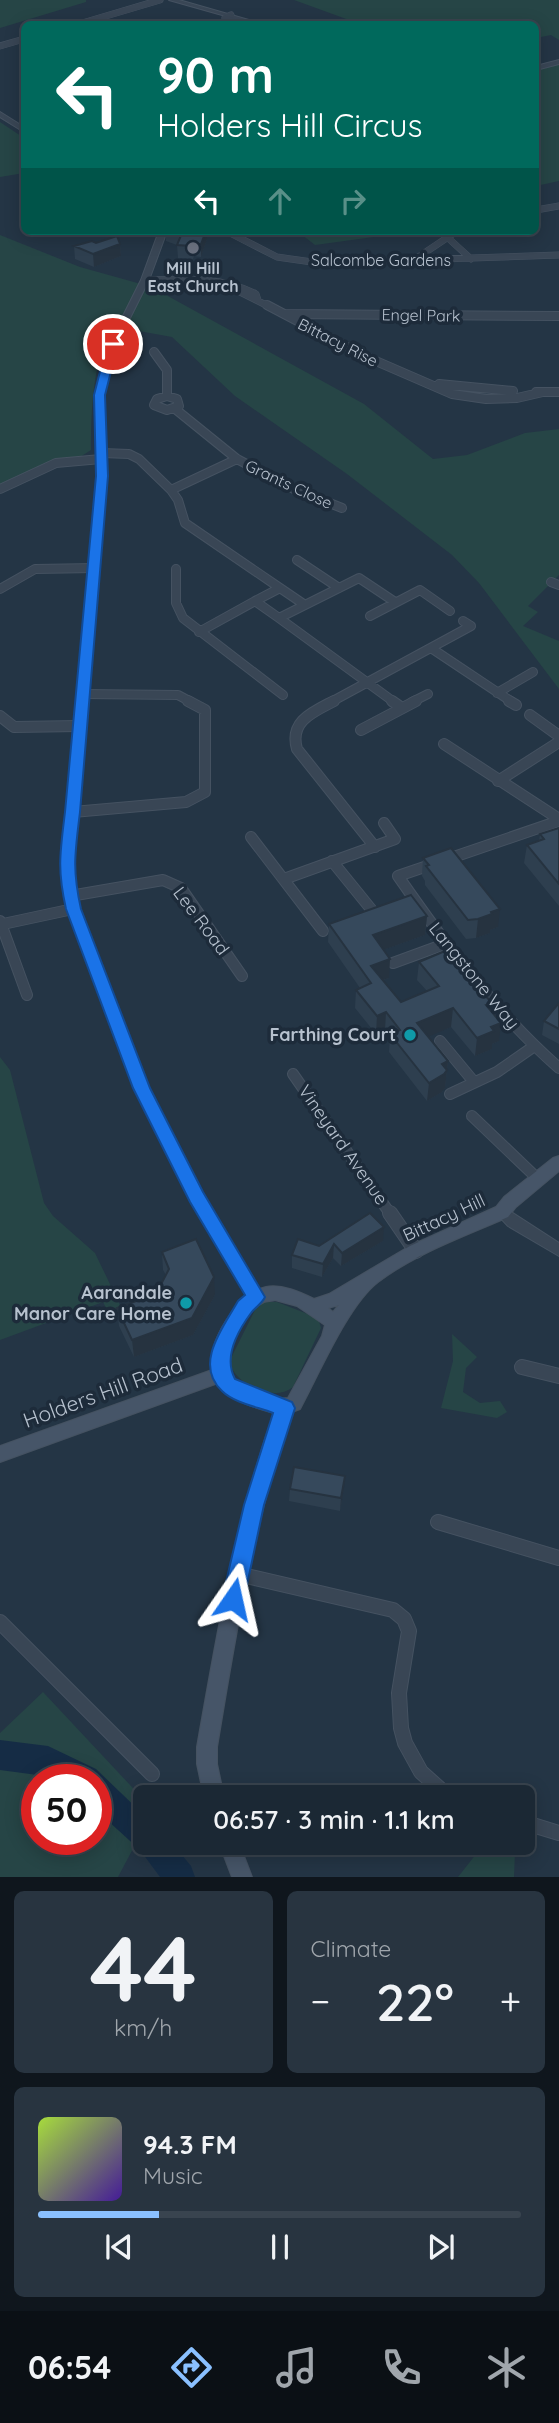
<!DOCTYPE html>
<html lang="en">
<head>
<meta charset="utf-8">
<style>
	:root { --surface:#1b2834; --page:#283440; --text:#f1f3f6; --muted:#a0a6ac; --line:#39444f; --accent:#8ac0ff }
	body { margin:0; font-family:Quicksand,sans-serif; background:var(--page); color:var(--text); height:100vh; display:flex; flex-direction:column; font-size:26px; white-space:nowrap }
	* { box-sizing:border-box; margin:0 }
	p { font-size:23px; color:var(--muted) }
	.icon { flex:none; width:38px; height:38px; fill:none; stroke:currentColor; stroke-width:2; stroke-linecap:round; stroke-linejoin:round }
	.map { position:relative; height:1877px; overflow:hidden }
	.drawer { display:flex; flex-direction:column; gap:14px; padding:14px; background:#0f161d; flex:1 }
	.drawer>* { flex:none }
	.banner { position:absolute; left:21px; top:21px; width:518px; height:214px; border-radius:10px; box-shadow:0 4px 18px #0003,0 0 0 2px var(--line); background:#00695c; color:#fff; overflow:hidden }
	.speed { position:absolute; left:21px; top:1764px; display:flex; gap:14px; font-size:35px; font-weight:700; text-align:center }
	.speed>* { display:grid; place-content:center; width:91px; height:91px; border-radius:50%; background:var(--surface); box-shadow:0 4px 18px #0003,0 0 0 2px var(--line); line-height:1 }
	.speed .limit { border:10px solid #d22; background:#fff; color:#111 }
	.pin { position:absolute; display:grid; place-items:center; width:60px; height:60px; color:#fff; margin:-30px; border:4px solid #fff; border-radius:50%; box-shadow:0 2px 7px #0007 }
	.me { position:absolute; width:77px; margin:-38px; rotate:11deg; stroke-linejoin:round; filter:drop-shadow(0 0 5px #0008) }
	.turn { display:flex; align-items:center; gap:24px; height:147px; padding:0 21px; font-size:32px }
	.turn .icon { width:91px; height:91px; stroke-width:2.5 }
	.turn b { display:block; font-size:49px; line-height:60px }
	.lanes { display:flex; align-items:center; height:66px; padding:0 21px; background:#0003; justify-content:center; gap:35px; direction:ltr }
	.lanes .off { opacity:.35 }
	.big { font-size:52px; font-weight:600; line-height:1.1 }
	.drawer .tile { flex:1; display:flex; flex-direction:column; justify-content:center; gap:10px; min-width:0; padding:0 24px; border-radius:10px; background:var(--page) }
	.drawer .dial { align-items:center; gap:0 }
	.dial b { font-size:91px; line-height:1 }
	.song { display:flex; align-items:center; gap:21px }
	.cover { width:84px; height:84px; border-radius:10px; background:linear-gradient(135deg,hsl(80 70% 55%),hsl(260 70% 35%)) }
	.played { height:7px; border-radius:4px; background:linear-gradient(90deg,var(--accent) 25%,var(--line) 25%) }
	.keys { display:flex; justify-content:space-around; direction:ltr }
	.heat { display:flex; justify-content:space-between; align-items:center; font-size:38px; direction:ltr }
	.drawer .tiles { flex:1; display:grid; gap:14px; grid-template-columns:1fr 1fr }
	.tile:last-child { grid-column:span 2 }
	.trip { position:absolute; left:133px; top:1785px; width:402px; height:70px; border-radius:10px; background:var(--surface); box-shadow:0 4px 18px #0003,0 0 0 2px var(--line); font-weight:600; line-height:70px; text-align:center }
	.dock { display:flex; height:112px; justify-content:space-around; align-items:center; background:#0b1015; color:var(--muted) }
	.dock .icon { width:49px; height:49px }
	.dock .selected { color:var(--accent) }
	.dock b { font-size:32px; color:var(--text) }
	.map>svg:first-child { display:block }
	.green { fill:#264546; fill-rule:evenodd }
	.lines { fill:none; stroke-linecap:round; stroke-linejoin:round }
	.river { fill:#152c45; fill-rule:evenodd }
	.minor-far3-casing { stroke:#455261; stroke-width:7 }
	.minor-far2-casing { stroke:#455261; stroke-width:10 }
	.minor-far1-casing { stroke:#455261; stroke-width:12 }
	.minor-casing { stroke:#455261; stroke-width:16 }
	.tertiary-casing { stroke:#455261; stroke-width:2 }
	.secondary-casing { stroke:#455261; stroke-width:2 }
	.minor-far3 { stroke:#394655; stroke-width:6 }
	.minor-far2 { stroke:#394655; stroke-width:8 }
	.minor-far1 { stroke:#394655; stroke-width:10 }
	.minor { stroke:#394655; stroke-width:14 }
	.tertiary { fill:#394655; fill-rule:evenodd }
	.secondary { fill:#465568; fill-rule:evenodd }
	.wall { fill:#2e3f4f }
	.shaded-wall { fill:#263340 }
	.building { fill:#36495c; stroke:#263340; stroke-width:2 }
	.route { fill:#1a73e8; stroke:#114b97; stroke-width:2 }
	.worship-dot { fill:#6b7280; stroke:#1d2b3a; stroke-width:2.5 }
	.culture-dot { fill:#0f9aa8; stroke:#1d2b3a; stroke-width:2.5 }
	.labels { text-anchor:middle; stroke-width:7; stroke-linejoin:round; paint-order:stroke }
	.far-street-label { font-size:16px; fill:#b6c1ce; stroke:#1d2b3a }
	.far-poi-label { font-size:16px; font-weight:bold; fill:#b6c1ce; stroke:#1d2b3a }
	.street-label { font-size:18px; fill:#b6c1ce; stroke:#1d2b3a }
	.poi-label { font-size:18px; font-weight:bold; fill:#b6c1ce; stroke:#1d2b3a; text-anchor:end }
	.near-street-label { font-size:21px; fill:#b6c1ce; stroke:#1d2b3a }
</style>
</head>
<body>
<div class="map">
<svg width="559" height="1877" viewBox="0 0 559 1877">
	<rect width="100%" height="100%" fill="#243545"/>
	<path class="green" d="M0,0h86v2l-86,26z
		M294,0h265v40l-8,-5 -15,3v-14h-176z
		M559,62v119l-23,5v-118z
		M0,122l24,16v35l-24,4z
		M297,231h94l-10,5 -66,9z
		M0,235l80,32 61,17 25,11 198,109 69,55 34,-4 58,-22 34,-4v146l-31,31 10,6 -15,14 36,15v48l-80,-106 -27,-28 -105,-81 -112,-78 -63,-59 -61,-11c-18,38 -20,82 -20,124l-11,7 -80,29z
		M0,1057l10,13 34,133 9,13 42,37 26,54 -13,5 -5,-10 -103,38z
		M264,1302h13l41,16 3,10 -28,59c-20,16 -57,-2 -64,-25l27,-54z
		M452,1334l25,23 -11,11 -3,24 17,11 20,-2 7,11 -10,6 -56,-10 12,-47z
		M43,1692l102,109v25l-27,51h-118v-144zM37,1780h59v59h-59z
		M484,1844l31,8 -1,25h-56z"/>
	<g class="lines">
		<path class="river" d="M0,1740l48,6 48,23 49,47v27h27l19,23 4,11h-35l-20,-27 -44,-40v-30h-43l-8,-4 -45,-6z"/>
		<defs>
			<path id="minor-far3" d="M231,15l-6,3 18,6
				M79,24l81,-24
				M0,46l24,-7
				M536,210l23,-4
				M209,231l21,2 47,24 42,6 240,-8
				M447,237l24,22
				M414,260l43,-29
				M145,280c38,-1 76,-4 111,14l2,6
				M226,285l44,22"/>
			<path id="minor-far2" d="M267,305l95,50 90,39 34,5 31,-1 26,-6
				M285,314l274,2
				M154,352l13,18v26
				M439,384l74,7
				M536,392h23
				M167,396l10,3 2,7 -12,4 -13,-5 3,-6z
				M174,408l63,51 57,30 48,19
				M102,453l27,1 10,5 32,31 7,10 7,23 95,65
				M0,489l56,-26 45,-4
				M171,490l66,-31
				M297,560l42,28
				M176,569v34l7,15 100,77
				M551,582l8,3
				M280,588l25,17 -26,13 -24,-17z
				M0,589l35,-20 60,-1
				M305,605l54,-27 36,24
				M370,616l50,-26 30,21
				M279,618l115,84
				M199,632l56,-31
				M431,648l81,54
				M497,693l36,-21
				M82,694l96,1 13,7
				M331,702l140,-76 -8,-5
				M412,702l16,-8"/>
			<path id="minor-far1" d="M334,701c-21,11 -45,20 -37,48l78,98
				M392,701l10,7
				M509,701l7,4
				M530,715l29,21
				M0,716l14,11 65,-1
				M361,730l55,-29
				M444,744l115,75
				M498,781l61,-39
				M73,812l113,-10 19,-10v-82l-17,-9
				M559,821l-161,55c48,69 97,136 161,192
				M251,837l72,94
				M332,861l43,53
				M284,879l111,-40 -11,-16
				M70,896l93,-16 18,8 61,88
				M0,921l27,74
				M3,924l70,-15
				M393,963l52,-19
				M440,1041l34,41
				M293,1074l98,141
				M450,1094l47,-22 36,-25
				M472,1116l67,64"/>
			<path id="minor" d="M390,1213l26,38
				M522,1367l37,9
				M438,1522l121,36
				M238,1574l155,36 11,9 5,12 -10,62 2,35 4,15 16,29 28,25
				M0,1622l152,152
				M523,1822l36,11"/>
			<path id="tertiary" d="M169,0h10l84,24h-9z
				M559,60v4l-23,6v-4z
				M0,112l24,15v5l-24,-15z
				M159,231h8l-18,49 -32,64 -14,51 4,81 -33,373v35l5,25 69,179 54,105 59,100 2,4 -2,4 -5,2 -5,-2 -59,-100 -58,-113 -67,-179 -4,-25v-35l34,-373 -2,-81 14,-51 32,-64z
				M502,1206l57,37v13l-51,-30 -13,-14 2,-4z"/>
			<path id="secondary" d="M559,1156v15l-43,36 -8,10c-43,19 -92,36 -130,65 -30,23 -59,92 -78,127l-8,3c-39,109 -56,222 -75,335v17l7,33h-20l-7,-33v-17c20,-113 38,-225 77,-334 -18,-5 -46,-13 -56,-30l-218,79v-16l212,-76c-6,-27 26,-77 54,-83 16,-3 34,5 48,12l15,-5 81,-48 86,-39 8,-10 49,-39zM275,1300l22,6 28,19 -3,11 -34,62c-12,2 -21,-2 -32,-7 -8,-3 -18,-7 -23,-14 -15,-19 12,-67 31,-75 2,-1 9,-1 11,-2zM339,1305l-6,7 -5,-4z
				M219,1843h20l13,34h-20z"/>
		</defs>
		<use href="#minor-far3" class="minor-far3-casing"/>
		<use href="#minor-far2" class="minor-far2-casing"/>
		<use href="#minor-far1" class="minor-far1-casing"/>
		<use href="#minor" class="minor-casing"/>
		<use href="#tertiary" class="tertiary-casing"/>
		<use href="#secondary" class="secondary-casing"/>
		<use href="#minor-far3" class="minor-far3"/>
		<use href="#minor-far2" class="minor-far2"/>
		<use href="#minor-far1" class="minor-far1"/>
		<use href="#minor" class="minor"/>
		<use href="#tertiary" class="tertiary"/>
		<use href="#secondary" class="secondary"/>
	</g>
	<path class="wall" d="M165,231h42v8l-6,18 -7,-1 -1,3 -15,-1 -1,-13 -11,-4z
		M96,243l24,1 1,12 -27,11 -19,-8 -1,-13z
		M559,828v78l-35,-43 3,-18 12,-4 1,-7z
		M423,858l75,69 -8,3v3l-14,5 -10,1 -41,-54v-4l-3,-5z
		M427,916l-2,19 -42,15 6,28 -6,2 18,22 26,-11 -10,-11 2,-18 73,41 -1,8 8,30 -7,3v5l-17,7 -24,-29 -23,9 20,25 -3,27 -3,4 -15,9 -38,-49 1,-15 -5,-7 -9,4 -21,-26 1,-18 4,-2 -32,-46 1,-18z
		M559,1003v41l-17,-9 2,-14z
		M383,1241l-42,25 -8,-8 -11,19 -30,-9v-13l27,-9z
		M162,1252l53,43 -22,40 -59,22 -15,-31 -2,-18 39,-14 10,-19 -3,-5z
		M344,1488l-4,23 -51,-10 1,-12z"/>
	<path class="shaded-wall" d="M206,231h1v8l-6,18v-13z
		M120,244l1,12 -27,11 -1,-13z
		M500,909l-2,18 -8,3v3l-14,5 2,-19 13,-7z
		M427,916l-2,19 -53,19 1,-19z
		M390,959l-1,19 -19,6 1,-18z
		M492,1003l-2,18 -4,-16z
		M453,1008l-2,19 -35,15 1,-19z
		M386,1012l-1,18 -9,4 1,-18z
		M501,1023l-2,18 -7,3v5l-17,7 2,-18 14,-11z
		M448,1061l-3,27 -3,4 -15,9 2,-18 13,-19z
		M384,1227l-1,14 -42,25 1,-13z
		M334,1244l-1,14 -11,19 1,-13z
		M214,1277l1,18 -22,40 -59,22 -2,-17z
		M345,1476l-1,12 -4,23 1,-13z"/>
	<path class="building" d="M173,231h33l-5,13h-8l-1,2 -15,-1 5,-12z
		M117,236l3,8 -27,10 -19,-8 18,-5 4,2z
		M559,828v56l-32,-39 17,-6 -4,-5z
		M451,848l49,61 -9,3 1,2 -14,5 -10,1 -42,-54 3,-1 -6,-7z
		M411,895l16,21 -54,19 17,24 -19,7 30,36 38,-16 -20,-24 26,-11 47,52 -6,2 15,18 -10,4 3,4 -17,7 -24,-30 -36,15 31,38 -6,3 5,6 -3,4 -15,9 -39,-49 10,-4 -14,-18 -9,4 -21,-26 15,-7 -42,-59z
		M559,1003v26l-15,-8z
		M370,1213l14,14 -42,26 -8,-9 -11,20 -31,-9 6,-16 21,7z
		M196,1239l18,38 -22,41 -60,22 -15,-32 39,-14 13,-25 -7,-17z
		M294,1467l51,9 -4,22 -51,-9z"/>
	<path class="route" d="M113,340l5,4 -13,51 3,81 -28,336c-5,41 -8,57 1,97l69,179 53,104 62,105c-3,7 -10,10 -14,16 -14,19 -28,44 -16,66l57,23 3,6 -31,97 -20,94 -3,7 -8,3 -7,-3 -4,-7 22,-94 29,-92c-15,-6 -39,-10 -51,-22 -29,-27 2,-65 16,-90l7,-6 -55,-93 -57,-114 -67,-179c-9,-40 -6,-56 -1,-97l31,-336 -2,-81 13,-51z"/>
	<circle class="worship-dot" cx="193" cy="248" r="7"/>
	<g class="culture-dot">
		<circle cx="410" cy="1035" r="7"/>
		<circle cx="186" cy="1303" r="7"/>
	</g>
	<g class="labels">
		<g class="far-street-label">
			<text x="381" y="266">Salcombe Gardens</text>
			<text transform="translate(421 315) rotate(1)" y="6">Engel Park</text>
			<text transform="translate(338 342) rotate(27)" y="6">Bittacy Rise</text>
			<text transform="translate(289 484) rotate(25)" y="6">Grants Close</text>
		</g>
		<g class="far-poi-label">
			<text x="193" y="274">Mill Hill<tspan x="193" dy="18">East Church</tspan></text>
		</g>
		<g class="street-label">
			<text transform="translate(201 921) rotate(53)" y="6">Lee Road</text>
			<text transform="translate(474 976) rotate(51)" y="6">Langstone Way</text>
			<text transform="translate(343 1145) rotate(55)" y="6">Vineyard Avenue</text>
			<text transform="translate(444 1218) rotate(-25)" y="6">Bittacy Hill</text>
		</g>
		<g class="poi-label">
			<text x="396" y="1041">Farthing Court</text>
			<text x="172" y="1299">Aarandale<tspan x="172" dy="21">Manor Care Home</tspan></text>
		</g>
		<g class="near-street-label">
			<text transform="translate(103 1393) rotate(-20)" y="7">Holders Hill Road</text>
		</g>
	</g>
</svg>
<div class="speed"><div class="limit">50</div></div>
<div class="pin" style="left:113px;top:344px;background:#d93025"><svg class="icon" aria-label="arrive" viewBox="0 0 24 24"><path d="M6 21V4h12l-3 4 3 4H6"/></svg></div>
<svg class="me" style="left:233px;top:1599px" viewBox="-20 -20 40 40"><path d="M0-17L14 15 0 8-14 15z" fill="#1a73e8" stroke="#fff" stroke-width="4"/></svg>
<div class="trip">06:57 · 3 min · 1.1 km</div>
<div class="banner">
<div class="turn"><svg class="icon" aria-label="left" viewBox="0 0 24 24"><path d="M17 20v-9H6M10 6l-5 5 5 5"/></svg><div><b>90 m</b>Holders Hill Circus</div></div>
<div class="lanes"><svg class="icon" aria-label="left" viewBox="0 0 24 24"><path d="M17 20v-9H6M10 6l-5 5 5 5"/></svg><svg class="icon off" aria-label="ahead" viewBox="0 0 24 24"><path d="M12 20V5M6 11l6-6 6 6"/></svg><svg class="icon off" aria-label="right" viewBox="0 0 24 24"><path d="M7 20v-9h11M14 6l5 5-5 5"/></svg></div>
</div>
</div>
<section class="drawer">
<div class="tiles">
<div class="tile dial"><b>44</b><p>km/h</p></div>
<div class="tile"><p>Climate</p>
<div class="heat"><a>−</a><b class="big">22°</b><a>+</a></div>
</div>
<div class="tile">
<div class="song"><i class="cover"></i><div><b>94.3 FM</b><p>Music</p></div></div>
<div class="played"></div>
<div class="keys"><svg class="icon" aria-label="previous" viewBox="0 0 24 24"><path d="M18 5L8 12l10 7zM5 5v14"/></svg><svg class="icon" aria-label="pause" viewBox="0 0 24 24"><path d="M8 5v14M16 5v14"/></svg><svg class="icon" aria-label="next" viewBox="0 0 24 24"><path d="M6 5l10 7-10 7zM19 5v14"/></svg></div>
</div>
</div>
</section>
<nav class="dock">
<b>06:54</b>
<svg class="icon selected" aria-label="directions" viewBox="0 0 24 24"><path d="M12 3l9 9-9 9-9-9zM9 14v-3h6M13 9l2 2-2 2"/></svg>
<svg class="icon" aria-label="music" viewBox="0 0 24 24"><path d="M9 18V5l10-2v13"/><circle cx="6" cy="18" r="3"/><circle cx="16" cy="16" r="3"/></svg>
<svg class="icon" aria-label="phone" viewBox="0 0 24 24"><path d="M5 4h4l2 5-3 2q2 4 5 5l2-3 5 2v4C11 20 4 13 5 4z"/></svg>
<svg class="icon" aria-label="climate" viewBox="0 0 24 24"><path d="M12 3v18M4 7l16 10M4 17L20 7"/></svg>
</nav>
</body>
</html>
